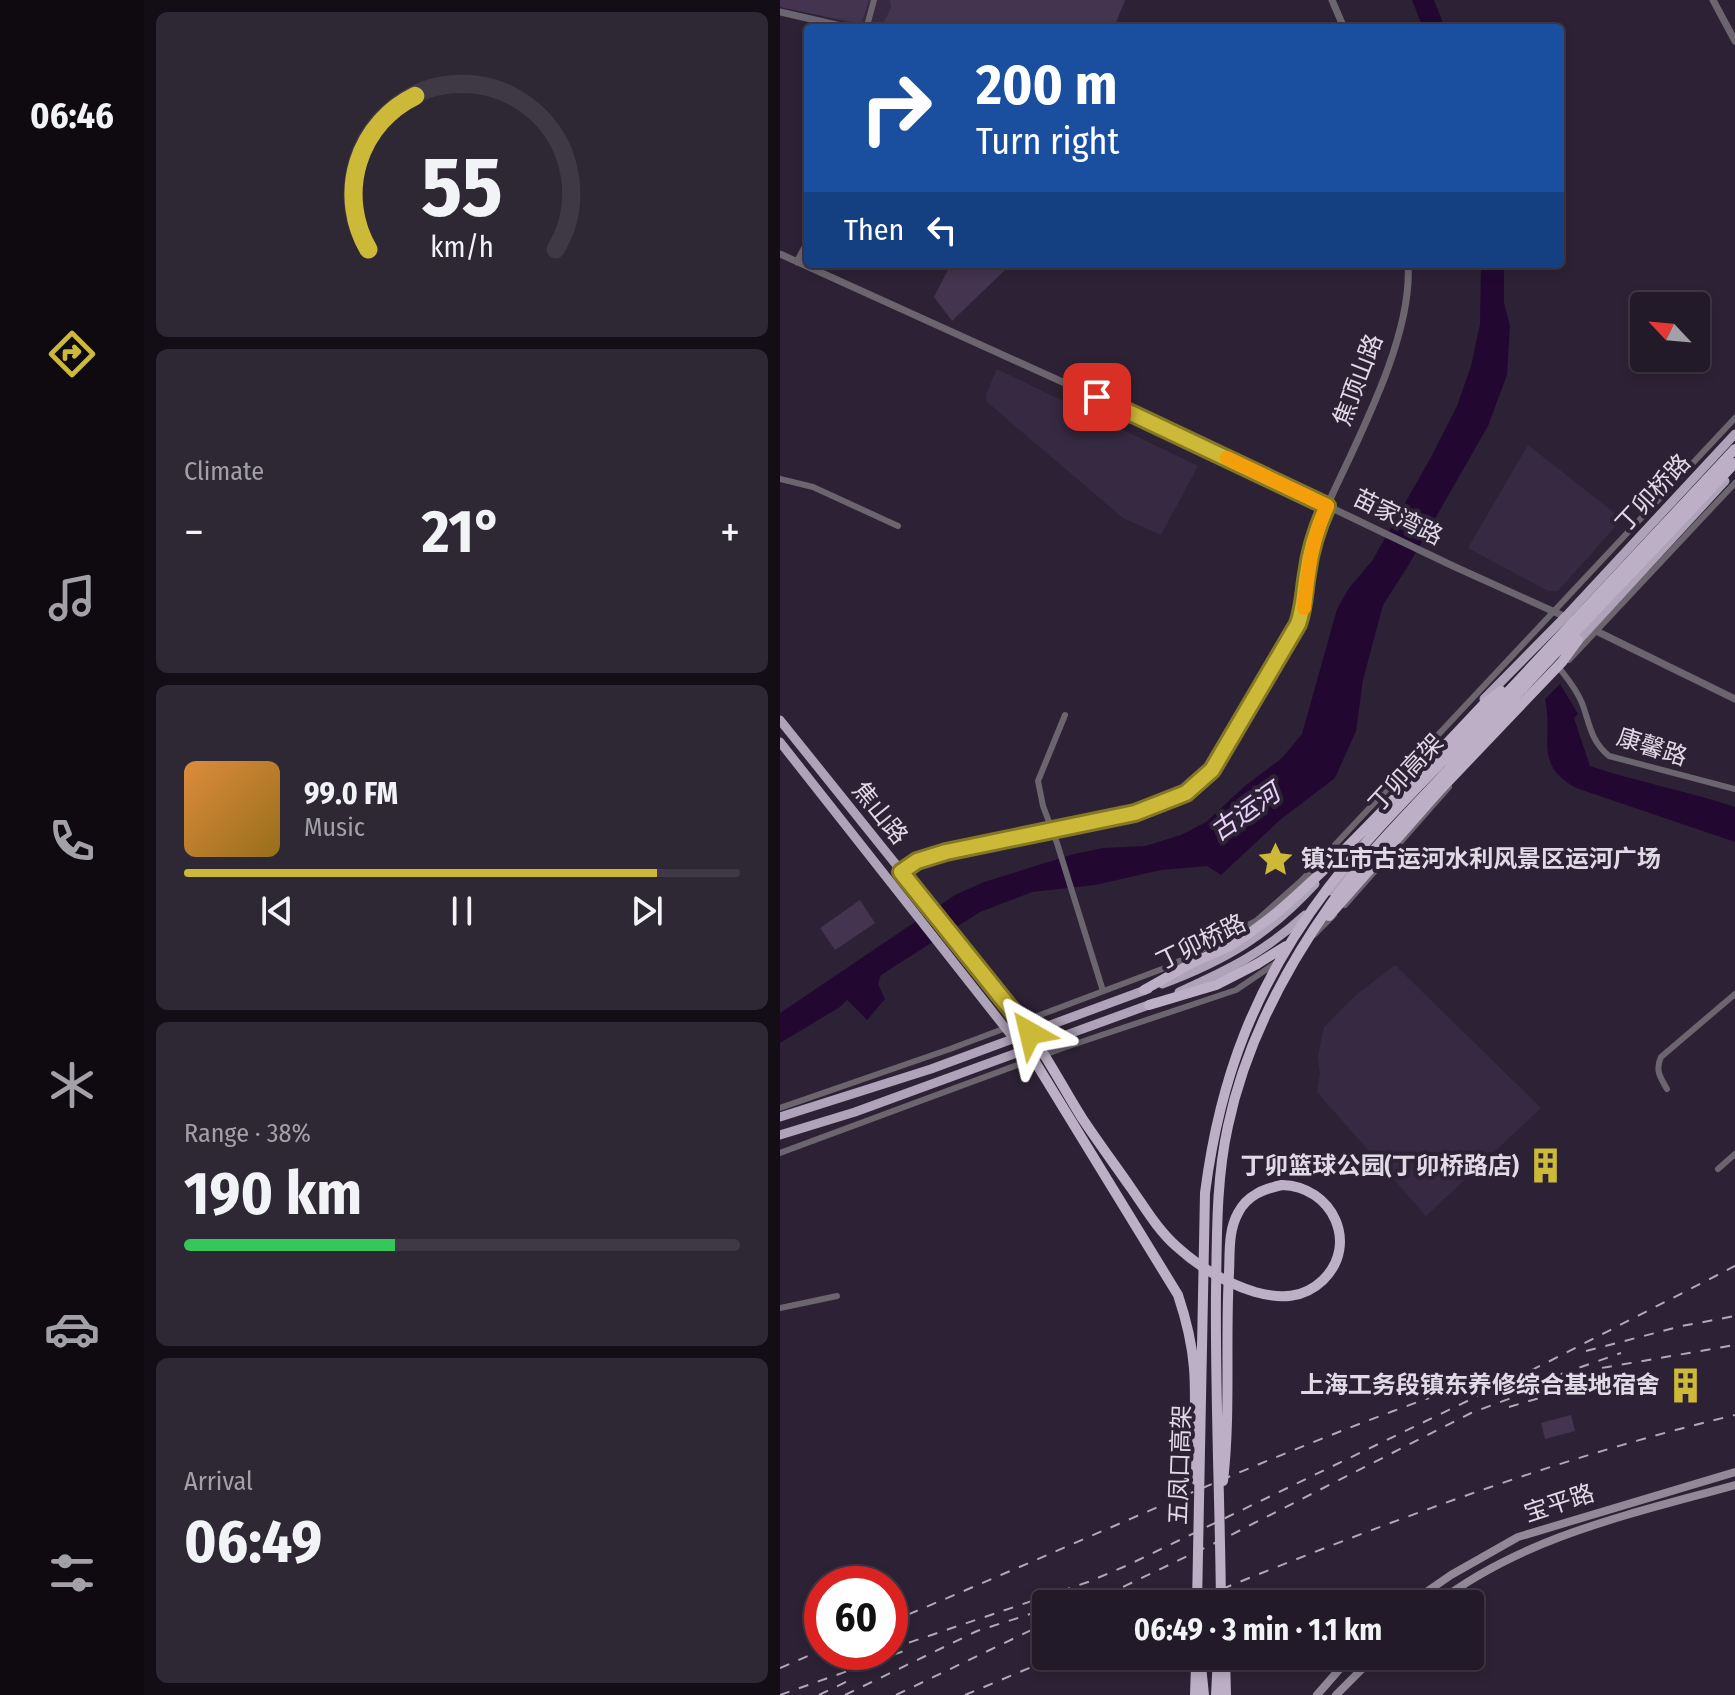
<!DOCTYPE html>
<html lang="en">
<head>
<meta charset="utf-8">
<style>
	:root { --surface:#221a28; --page:#2e2734; --text:#f1f3f6; --muted:#a2a1a8; --line:#3f3845; --accent:#cdb938 }
	body { margin:0; font-family:"Fira Sans Condensed","Noto Sans SC",sans-serif; background:var(--page); color:var(--text); height:100vh; display:flex; flex-direction:column; font-size:30px; white-space:nowrap }
	* { box-sizing:border-box; margin:0 }
	p { font-size:26px; color:var(--muted) }
	.icon { flex:none; width:44px; height:44px; fill:none; stroke:currentColor; stroke-width:2; stroke-linecap:round; stroke-linejoin:round }
	.map { position:relative; flex:1; overflow:hidden }
	.panel { display:flex; flex-direction:column; gap:12px; padding:12px; background:#130e16; width:636px }
	.panel>* { flex:none }
	.hud { position:absolute; left:24px; top:24px; width:760px; height:244px; border-radius:8px; box-shadow:0 4px 12px #0003,0 0 0 2px var(--line); background:#1a4fa0; color:#fff; overflow:hidden }
	.needle { width:52px; rotate:296deg }
	.controls { position:absolute; left:850px; top:292px; display:grid; gap:16px }
	.controls a { display:grid; place-items:center; width:80px; height:80px; border-radius:8px; background:var(--surface); box-shadow:0 4px 12px #0003,0 0 0 2px var(--line); font-size:40px }
	.speed { position:absolute; left:24px; top:1566px; display:flex; gap:16px; font-size:40px; font-weight:700; text-align:center }
	.speed>* { display:grid; place-content:center; width:104px; height:104px; border-radius:50%; background:var(--surface); box-shadow:0 4px 12px #0003,0 0 0 2px var(--line); line-height:1 }
	.speed .limit { border:12px solid #d22; background:#fff; color:#111 }
	.pin { position:absolute; display:grid; place-items:center; width:68px; height:68px; color:#fff; margin:-34px; border-radius:16px; box-shadow:0 4px 12px #0006 }
	.me { position:absolute; width:88px; margin:-44px; rotate:323deg; stroke-linejoin:round; filter:drop-shadow(0 0 6px #0008) }
	.turn { display:flex; align-items:center; gap:28px; height:168px; padding:0 40px; font-size:36px }
	.turn .icon { width:104px; height:104px; stroke-width:2.5 }
	.turn b { display:block; font-size:56px; line-height:68px }
	.then { display:flex; align-items:center; height:76px; padding:0 40px; background:#0003; gap:16px; font-size:30px }
	.big { font-size:60px; font-weight:700; line-height:1.1 }
	.panel .widget { flex:1; display:flex; flex-direction:column; justify-content:center; gap:12px; min-width:0; padding:0 28px; border-radius:12px; background:var(--page) }
	.panel .dial { align-items:center; gap:0 }
	.dial svg { height:208px; overflow:visible; fill:none; stroke:var(--line); stroke-width:7; stroke-linecap:round; text-anchor:middle }
	.dial text { fill:var(--text); stroke:none }
	.song { display:flex; align-items:center; gap:24px }
	.cover { width:96px; height:96px; border-radius:12px; background:linear-gradient(135deg,hsl(30 70% 55%),hsl(40 70% 35%)) }
	.played { height:8px; border-radius:4px; background:linear-gradient(90deg,var(--accent) 85%,var(--line) 85%) }
	.keys { display:flex; justify-content:space-around; direction:ltr }
	.heat { display:flex; justify-content:space-between; align-items:center; font-size:44px; direction:ltr }
	.charge { height:12px; border-radius:6px; background:linear-gradient(90deg,#34c759 38%,var(--line) 0) }
	.trip { position:absolute; left:252px; top:1590px; width:452px; height:80px; border-radius:8px; background:var(--surface); box-shadow:0 4px 12px #0003,0 0 0 2px var(--line); font-weight:700; line-height:80px; text-align:center }
	main { display:flex; flex:1; min-height:0 }
	.menu { display:flex; flex-direction:column; width:144px; justify-content:space-around; align-items:center; background:#0e0a10; color:var(--muted) }
	.menu .icon { width:56px; height:56px }
	.menu .current { color:var(--accent) }
	.menu b { font-size:36px; color:var(--text) }
	.map>svg:first-child { display:block }
	.built { fill:#372942 }
	.green { fill:#443450 }
	.water { fill:#220831 }
	.lines { fill:none; stroke-linecap:round; stroke-linejoin:round }
	.minor { stroke:#6b656f; stroke-width:6 }
	.tertiary { stroke:#6b656f; stroke-width:7 }
	.secondary { stroke:#918898; stroke-width:8 }
	.primary { stroke:#aea3b8; stroke-width:9 }
	.trunk { stroke:#bcafc6; stroke-width:10 }
	.rail { stroke:#b1a9b8; stroke-width:2; stroke-dasharray:10 10; stroke-linecap:butt }
	.trunk-bridge { stroke:#bcafc6; stroke-width:10 }
	.route-casing { stroke:#857824; stroke-width:20 }
	.route { stroke:#cdb938; stroke-width:14 }
	.slow { stroke:#f59e0b; stroke-width:14 }
	.labels { text-anchor:middle; stroke-width:8; stroke-linejoin:round; paint-order:stroke }
	.street-label { font-size:24px; fill:#e0d9e6; stroke:#2d2235 }
	.poi-label { font-size:24px; font-weight:bold; fill:#e0d9e6; stroke:#2d2235; text-anchor:end }
	.water-label { font-size:26px; font-style:italic; fill:#e8d0fb; stroke:#2d2235 }
</style>
</head>
<body>
<main>
<nav class="menu">
<b>06:46</b>
<svg class="icon current" aria-label="directions" viewBox="0 0 24 24"><path d="M12 3l9 9-9 9-9-9zM9 14v-3h6M13 9l2 2-2 2"/></svg>
<svg class="icon" aria-label="music" viewBox="0 0 24 24"><path d="M9 18V5l10-2v13"/><circle cx="6" cy="18" r="3"/><circle cx="16" cy="16" r="3"/></svg>
<svg class="icon" aria-label="phone" viewBox="0 0 24 24"><path d="M5 4h4l2 5-3 2q2 4 5 5l2-3 5 2v4C11 20 4 13 5 4z"/></svg>
<svg class="icon" aria-label="climate" viewBox="0 0 24 24"><path d="M12 3v18M4 7l16 10M4 17L20 7"/></svg>
<svg class="icon" aria-label="car" viewBox="0 0 24 24"><path d="M5 17H2v-5l4-1 3-4h7l3 4 3 1v5h-3M9 17h6M6 11h13"/><circle cx="7" cy="17" r="2"/><circle cx="17" cy="17" r="2"/></svg>
<svg class="icon" aria-label="filters" viewBox="0 0 24 24"><path d="M4 7h16M4 17h16"/><circle cx="9" cy="7" r="2"/><circle cx="15" cy="17" r="2"/></svg>
</nav>
<section class="panel">
<div class="widget dial"><svg viewBox="0 0 100 80">
<path d="M14 69A42 42 0 1 1 86 69"/>
<path d="M14 69A42 42 0 0 1 32 10" stroke="#cdb938"/>
<text x="50" y="56" font-size="32" font-weight="700">55</text>
<text x="50" y="72" font-size="11">km/h</text>
</svg></div>
<div class="widget"><p>Climate</p>
<div class="heat"><a>−</a><b class="big">21°</b><a>+</a></div>
</div>
<div class="widget">
<div class="song"><i class="cover"></i><div><b>99.0 FM</b><p>Music</p></div></div>
<div class="played"></div>
<div class="keys"><svg class="icon" aria-label="previous" viewBox="0 0 24 24"><path d="M18 5L8 12l10 7zM5 5v14"/></svg><svg class="icon" aria-label="pause" viewBox="0 0 24 24"><path d="M8 5v14M16 5v14"/></svg><svg class="icon" aria-label="next" viewBox="0 0 24 24"><path d="M6 5l10 7-10 7zM19 5v14"/></svg></div>
</div>
<div class="widget"><p>Range · 38%</p><b class="big">190 km</b><div class="charge"></div></div>
<div class="widget"><p>Arrival</p><b class="big">06:49</b></div>
</section>
<div class="map">
<svg width="955" height="1695" viewBox="0 0 955 1695">
	<rect width="100%" height="100%" fill="#2d2235"/>
	<path class="built" d="M0,0h110l2,8 41,20h-60l-93,-21z
		M217,369l201,97 -37,69 -38,-17 -136,-116 -1,-8z
		M748,445l94,74 -64,72h-10l-80,-43z
		M615,965l146,143 -115,108 -109,-124 3,-18 -2,-18 6,-29 32,-32z"/>
	<path class="green" d="M0,0h89l-8,24 -81,-17z
		M110,0h235l-11,28h-233l10,-20z
		M171,264h60l-59,57 -18,-24z
		M80,900l15,23 -40,27 -15,-22z
		M791,1415l4,16 -30,8 -4,-16z"/>
	<path class="water" d="M632,0h22l11,28h-22z
		M701,264h23v39l6,23 -3,49 -19,51 -80,140 -25,39 -20,75 -7,51 -21,47 -55,42 -59,55 -14,-9 -46,4 -66,15 -63,7 -52,20 -99,63 -3,9 7,15 -18,21 -20,-20 -7,7 -60,36v-30l175,-118 29,-13 90,-28 29,-6 42,-2 36,-11 25,-13 40,-37 36,-27 20,-24 35,-125 12,-21 23,-27 58,-102 27,-53 14,-40 9,-42z
		M780,684l18,30 -4,4 16,48c48,16 97,25 145,41v35l-159,-54c-44,-25 -22,-49 -31,-89z"/>
	<g class="lines">
		<path class="minor" d="M87,26l7,-26
			M0,479l33,8 85,39
			M789,660l166,-177
			M780,669c8,10 17,21 22,34 8,21 8,37 27,53l126,33
			M285,715l-27,66 5,25 14,37 46,148
			M121,872l16,-11 29,-9 172,-35 33,-8 35,-16 26,-23 86,-146c6,-17 6,-32 9,-50 3,-24 10,-46 20,-68
			M565,905l104,-118
			M534,935l20,-20
			M887,1089c-7,-12 -12,-19 -6,-32l74,-63
			M0,1108l170,-59 220,-83 86,-45 46,-41 433,-462
			M0,1153l283,-105 173,-58 40,-27
			M938,1169l17,-15
			M0,1308l57,-12"/>
		<path class="tertiary" d="M552,0l12,28
			M933,0l22,41
			M0,12l70,16
			M87,28v-2
			M0,254l395,179 278,133 115,52
			M17,262l11,-20
			M547,506c30,-66 86,-169 81,-242
			M806,626l149,73"/>
		<path class="secondary" d="M629,1604l42,-29 67,-38 217,-65
			M656,1604c86,-67 195,-90 299,-119
			M537,1695l34,-39
			M556,1695l39,-39"/>
		<path class="primary" d="M795,644l150,-163
			M704,699l82,-83 169,-182
			M0,720l232,289 26,36
			M0,742l238,302
			M550,891l24,-23
			M382,984c64,-24 106,-49 153,-100
			M399,992c51,-23 84,-39 126,-77
			M0,1117l151,-48 217,-80
			M0,1135l75,-23 299,-109"/>
		<path class="trunk" d="M364,990l48,-27 38,-17
			M369,1005l67,-20 41,-21
			M258,1045c15,23 29,49 44,73 16,24 33,47 49,70 14,20 27,42 45,58 22,20 50,37 79,46 25,7 48,7 68,-12 37,-36 9,-94 -41,-95
			M242,1050l12,10 144,235c8,24 14,48 16,73 3,37 -2,74 2,112
			M420,1656l4,39
			M445,1656l1,39
			M415,1695l1,-29
			M436,1695l2,-39"/>
		<path class="rail" d="M806,1351l96,-25 53,-10
			M822,1368l133,-23
			M724,1394l117,-41
			M729,1407l111,-33
			M279,1604l29,-13
			M307,1604l130,-62 254,-129 48,-18
			M405,1604c179,-73 361,-144 550,-189
			M110,1622c203,-84 402,-180 611,-249
			M110,1649l198,-67 40,-17 416,-201 191,-98
			M0,1668l42,-18
			M0,1695l124,-44
			M39,1695l29,-14
			M65,1695l132,-64 69,-22
			M116,1695l150,-72
			M185,1695l93,-39"/>
		<path class="trunk-bridge" d="M549,916l111,-126 122,-128 16,-22
			M450,946c42,-26 65,-49 100,-82 53,-52 103,-106 154,-160l17,-13
			M477,964l29,-18
			M443,1481c8,-69 2,-139 6,-208 1,-20 -1,-42 9,-60 9,-18 26,-24 44,-28
			M417,1604l8,-411c15,-117 51,-210 123,-305 43,-56 98,-108 147,-161 86,-93 174,-185 260,-278
			M441,1604c-1,-104 -6,-208 -5,-313 1,-54 0,-111 12,-165 17,-81 55,-154 103,-222 35,-51 89,-103 132,-150 88,-99 182,-194 272,-291"/>
	</g>
	<g class="lines">
		<defs>
			<path id="route" d="M250,1033l-129,-161 16,-11 29,-9 189,-39 51,-20 26,-23 86,-146c6,-17 6,-32 9,-50 3,-24 10,-46 20,-68l-230,-109"/>
		</defs>
		<use href="#route" class="route-casing"/>
		<use href="#route" class="route"/>
		<path class="slow" d="M447,458l100,48c-16,34 -19,66 -23,102"/>
	</g>
	<defs>
		<symbol id="sight-bare" viewBox="-9 -9 18 18"><path d="M0-6L1.8-2.2L6-1.7L2.9 1.2L3.7 5.4L0 3.3L-3.7 5.4L-2.9 1.2L-6-1.7L-1.8-2.2Z" fill="#cdb938" stroke="#2d2235" stroke-width="2.5" paint-order="stroke"/></symbol>
		<symbol id="building-bare" viewBox="-9 -9 18 18"><path d="M-4-6H4V6H1V3H-1V6H-4ZM-2.5-4.3h1.7v1.8h-1.7ZM.8-4.3h1.7v1.8H.8ZM-2.5-1h1.7V.8h-1.7ZM.8-1h1.7V.8H.8Z" fill="#cdb938" stroke="#2d2235" stroke-width="2.5" paint-order="stroke"/></symbol>
	</defs>
	<g fill-rule="evenodd">
		<use href="#sight-bare" x="470" y="834" width="51" height="51"/>
		<use href="#building-bare" x="740" y="1140" width="51" height="51"/>
		<use href="#building-bare" x="880" y="1360" width="51" height="51"/>
	</g>
	<g class="labels">
		<g class="street-label">
			<text transform="translate(578 380) rotate(-69)" y="8">焦顶山路</text>
			<text transform="translate(873 493) rotate(-47)" y="8">丁卯桥路</text>
			<text transform="translate(618 517) rotate(26)" y="8">苗家湾路</text>
			<text transform="translate(872 747) rotate(18)" y="8">康馨路</text>
			<text transform="translate(626 773) rotate(-47)" y="8">丁卯高架</text>
			<text transform="translate(100 813) rotate(51)" y="8">焦山路</text>
			<text transform="translate(421 942) rotate(-26)" y="8">丁卯桥路</text>
			<text transform="translate(400 1465) rotate(-88)" y="8">五凤口高架</text>
			<text transform="translate(779 1503) rotate(-18)" y="8">宝平路</text>
		</g>
		<g class="poi-label">
			<text x="521" y="867" text-anchor="start">镇江市古运河水利风景区运河广场</text>
			<text x="739" y="1174">丁卯篮球公园(丁卯桥路店)</text>
			<text x="880" y="1393">上海工务段镇东养修综合基地宿舍</text>
		</g>
		<g class="water-label">
			<text transform="translate(465 812) rotate(-35)" y="9">古运河</text>
		</g>
	</g>
</svg>
<div class="controls">
<a><svg class="needle" viewBox="-14 -14 28 28"><path d="M0-13l5 13h-10z" fill="#e53935"/><path d="M0 13l5-13h-10z" fill="#a2a1a8"/></svg></a>
</div>
<div class="speed"><div class="limit">60</div></div>
<div class="pin" style="left:317px;top:397px;background:#d93025"><svg class="icon" aria-label="arrive" viewBox="0 0 24 24"><path d="M6 21V4h12l-3 4 3 4H6"/></svg></div>
<svg class="me" style="left:250px;top:1033px" viewBox="-20 -20 40 40"><path d="M0-17L14 15 0 8-14 15z" fill="#cdb938" stroke="#fff" stroke-width="4"/></svg>
<div class="trip">06:49 · 3 min · 1.1 km</div>
<div class="hud">
<div class="turn"><svg class="icon" aria-label="right" viewBox="0 0 24 24"><path d="M7 20v-9h11M14 6l5 5-5 5"/></svg><div><b>200 m</b>Turn right</div></div>
<div class="then">Then<svg class="icon" aria-label="left" viewBox="0 0 24 24"><path d="M17 20v-9H6M10 6l-5 5 5 5"/></svg></div>
</div>
</div>
</main>
</body>
</html>
